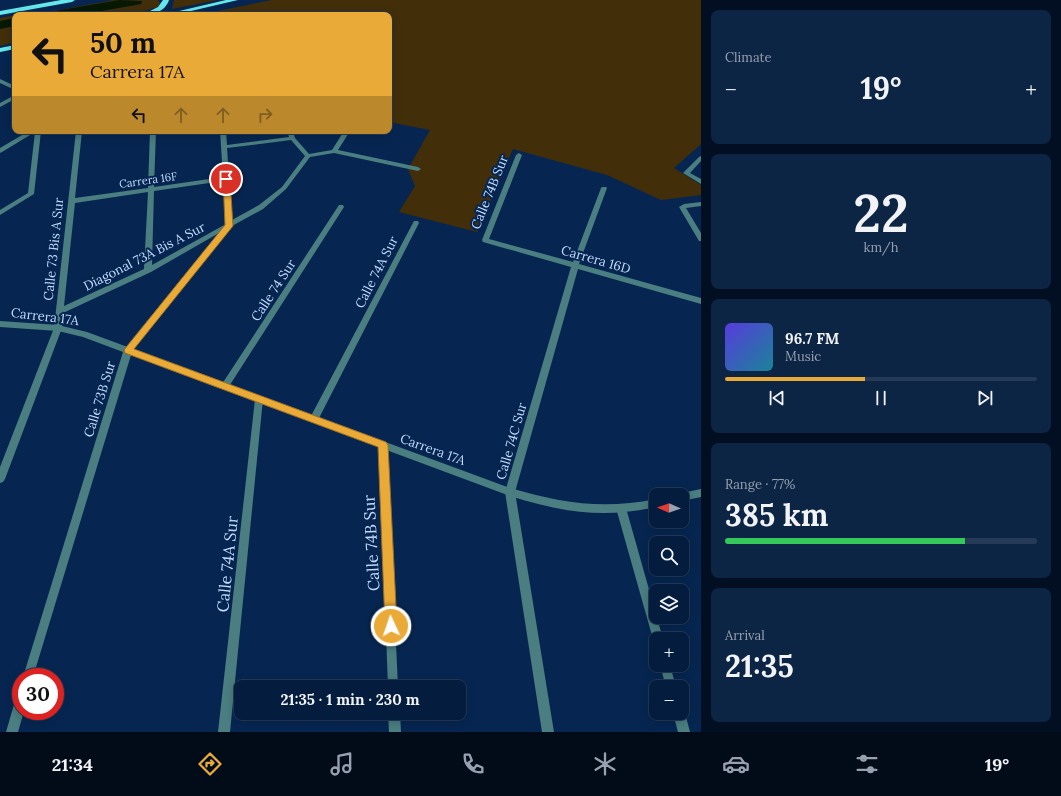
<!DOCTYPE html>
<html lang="en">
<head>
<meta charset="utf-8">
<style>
	:root { --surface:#041c3d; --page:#0d2544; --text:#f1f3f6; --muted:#97a1b0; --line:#253a57; --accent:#eaaa38 }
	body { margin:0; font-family:Lora,serif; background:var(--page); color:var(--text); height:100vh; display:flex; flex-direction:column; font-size:15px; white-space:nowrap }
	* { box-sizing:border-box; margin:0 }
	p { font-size:13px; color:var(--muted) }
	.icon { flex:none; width:22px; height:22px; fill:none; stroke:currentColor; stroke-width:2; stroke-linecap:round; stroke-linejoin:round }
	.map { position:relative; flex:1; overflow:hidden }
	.drawer { display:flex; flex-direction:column; gap:10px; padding:10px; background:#020f22; width:360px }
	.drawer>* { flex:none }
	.top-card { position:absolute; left:12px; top:12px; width:380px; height:122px; border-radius:8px; box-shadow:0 2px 10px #0003,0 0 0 1px var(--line); background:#eaaa38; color:#111; overflow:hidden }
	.needle { width:26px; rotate:272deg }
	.fabs { position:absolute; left:649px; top:488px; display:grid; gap:8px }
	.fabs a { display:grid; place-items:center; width:40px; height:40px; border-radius:8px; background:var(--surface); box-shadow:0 2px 10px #0003,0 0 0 1px var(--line); font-size:20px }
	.speed { position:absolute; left:12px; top:668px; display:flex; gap:8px; font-size:20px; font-weight:700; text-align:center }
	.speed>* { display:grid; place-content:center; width:52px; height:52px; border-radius:50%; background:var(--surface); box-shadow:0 2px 10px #0003,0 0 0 1px var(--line); line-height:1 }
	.speed .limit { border:6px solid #d22; background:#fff; color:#111 }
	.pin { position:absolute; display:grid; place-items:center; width:34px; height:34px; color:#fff; margin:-17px; border:2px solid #fff; border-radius:50%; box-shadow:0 1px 4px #0007 }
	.me { position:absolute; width:44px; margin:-22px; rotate:357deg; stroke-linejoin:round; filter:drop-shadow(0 0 3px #0008) }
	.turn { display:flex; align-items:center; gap:14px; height:84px; padding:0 12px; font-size:18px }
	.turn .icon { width:52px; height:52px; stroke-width:2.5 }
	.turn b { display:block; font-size:28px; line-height:34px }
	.lanes { display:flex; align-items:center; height:38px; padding:0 12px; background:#0003; justify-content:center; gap:20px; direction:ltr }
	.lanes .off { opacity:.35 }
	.big { font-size:30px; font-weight:800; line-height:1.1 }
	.drawer .widget { flex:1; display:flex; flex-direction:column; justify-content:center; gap:6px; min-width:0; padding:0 14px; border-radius:8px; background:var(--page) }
	.drawer .dial { align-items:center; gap:0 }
	.dial b { font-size:52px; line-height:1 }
	.song { display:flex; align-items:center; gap:12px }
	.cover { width:48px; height:48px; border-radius:6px; background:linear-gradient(135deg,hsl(250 70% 55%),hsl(190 70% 35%)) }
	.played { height:4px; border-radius:2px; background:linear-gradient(90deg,var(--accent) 45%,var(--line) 45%) }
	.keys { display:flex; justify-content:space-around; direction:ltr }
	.heat { display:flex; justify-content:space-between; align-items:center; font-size:22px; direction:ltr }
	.charge { height:6px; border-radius:3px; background:linear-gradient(90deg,#34c759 77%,var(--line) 0) }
	.trip { position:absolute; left:234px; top:680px; width:232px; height:40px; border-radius:8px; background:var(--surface); box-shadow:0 2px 10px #0003,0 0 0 1px var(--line); font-weight:800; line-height:40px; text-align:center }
	.dock { display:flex; height:64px; justify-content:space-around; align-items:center; background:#020b18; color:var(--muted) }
	.dock .icon { width:28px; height:28px }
	.dock .current { color:var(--accent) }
	.dock b { font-size:18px; color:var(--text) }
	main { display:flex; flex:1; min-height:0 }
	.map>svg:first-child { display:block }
	.green { fill:#432e0a }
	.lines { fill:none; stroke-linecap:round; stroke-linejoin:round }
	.canal { fill:#081903; fill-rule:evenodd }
	.minor { fill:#4a7e80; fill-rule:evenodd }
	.tertiary { fill:#4a7e80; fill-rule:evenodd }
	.trunk { fill:#64e8eb; fill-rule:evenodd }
	.route { fill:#eaaa38; stroke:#986e24 }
	.labels { text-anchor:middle; stroke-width:4; stroke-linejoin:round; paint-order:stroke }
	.far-street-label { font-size:11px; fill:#c3dbfe; stroke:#062651 }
	.street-label { font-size:13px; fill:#c3dbfe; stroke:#062651 }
	.near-street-label { font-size:16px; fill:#c3dbfe; stroke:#062651 }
</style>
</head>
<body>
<main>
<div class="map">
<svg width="701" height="732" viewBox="0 0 701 732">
	<rect width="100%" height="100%" fill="#062651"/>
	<path class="green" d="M114,0h44l2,3 -2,4 -28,8h-112l41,-5z
		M174,0h44l-46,9z
		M272,0h429v144l-27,24 27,17v10l-40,5 -54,-25 -94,-26 -36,83 -78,-20 16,-26 -7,-17 22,-39 -41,-8v-107h-192z
		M15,15v27l-15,4v-28z"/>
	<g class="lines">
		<path class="canal" d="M119,0l23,1 -1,3 -5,1 -58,10h-30l2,-3 5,-1z
			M15,18v8l-15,3v-8z"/>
		<path class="minor" d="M0,79l15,7v4l-15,-7z
			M15,95v4l-15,8v-4z
			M29,131h12l-7,63 -34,21v-5l28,-17 7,-61 -33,20 -2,1v-5z
			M76,131h6l-7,67 73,-10 2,-57h6l-2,56 69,-10 -3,-46h6l1,14 62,-8 -2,-6h6l2,7 14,16 23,-4 12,-19h6l-12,19 80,17 3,2 -3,2 -84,-18 -24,4 -24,32 -23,20 -31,17 -101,126h-6l-1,-2 1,-2 94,-115 -68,39 -88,41 -1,15 -57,151 -2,3 -3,1v-16l54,-139zM291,140l14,16 -23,31 -23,18 -27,15 -5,-72zM223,181l3,43 -74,41 2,-74zM148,192l-4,77 -80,37 11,-103z
			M519,153l3,2 -33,84 84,23 28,-74 1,-1h4l1,1 -28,76 122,34v6l-123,-35 -63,223 39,240h-12l-37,-240 66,-225 -88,-25 -1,-2 34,-85z
			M701,156v5l-11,12 11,6v5l-18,-11 16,-16z
			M701,202v4l-15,2 15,25v8h-2l-20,-34 5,-3z
			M339,205h4l1,2 -116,181h-6l-1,-2 1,-2z
			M414,221h4l1,2 -102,199 -3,1 -3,-1 -1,-3 1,-3z
			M259,396l3,1 1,2 -33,333h-12l37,-333 1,-2z
			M383,441l3,1 1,3 11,242h-10l-9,-242 1,-3z
			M621,504l3,1 2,3 37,131h-7v4l-3,-4 -37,-131 2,-3z
			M660,665h10l6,22h-10z
			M682,709l3,4 5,19h-12l-5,-19h9z
			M388,713h12l1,19h-12z"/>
		<path class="tertiary" d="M0,321l58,4 29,7 423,156c52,15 92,22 146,11v8c-54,12 -94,5 -146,-11l-379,-141 -98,322h-10l100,-325 -40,-15 -25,-6 -58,-4z
			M701,489v8l-19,4v-6h-4l4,-2z
			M21,695v16h3l-6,21h-12l9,-31 2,-4z"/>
		<path class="trunk" d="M61,0h14l-3,2 -72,13v-4z
			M163,0h6c-4,12 -16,15 -27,15l16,-8z
			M226,0h12l-64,15h-12z
			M15,45v4l-15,3v-4z"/>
	</g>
	<path class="route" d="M226,177l4,2 3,47 -99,123 252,93 2,3 9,181 -2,5 -4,1 -5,-1 -1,-5 -7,-179 -253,-94 -1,-3 101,-125 -2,-46z"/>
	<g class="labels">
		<g class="far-street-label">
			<text transform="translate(148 180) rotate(-8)" y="4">Carrera 16F</text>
		</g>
		<g class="street-label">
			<text transform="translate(489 192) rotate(-68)" y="5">Calle 74B Sur</text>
			<text transform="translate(53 249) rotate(-84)" y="5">Calle 73 Bis A Sur</text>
			<text transform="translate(144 256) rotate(-27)" y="5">Diagonal 73A Bis A Sur</text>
			<text transform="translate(596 259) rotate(16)" y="5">Carrera 16D</text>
			<text transform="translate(376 272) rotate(-63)" y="5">Calle 74A Sur</text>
			<text transform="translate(273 290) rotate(-57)" y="5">Calle 74 Sur</text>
			<text transform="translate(45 316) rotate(7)" y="5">Carrera 17A</text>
			<text transform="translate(99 399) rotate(-73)" y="5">Calle 73B Sur</text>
			<text transform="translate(511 441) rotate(-74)" y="5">Calle 74C Sur</text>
			<text transform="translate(433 449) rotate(20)" y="5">Carrera 17A</text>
		</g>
		<g class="near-street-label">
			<text transform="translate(371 543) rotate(-93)" y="6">Calle 74B Sur</text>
			<text transform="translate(227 564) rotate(-84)" y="6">Calle 74A Sur</text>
		</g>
	</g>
</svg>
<div class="fabs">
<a><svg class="needle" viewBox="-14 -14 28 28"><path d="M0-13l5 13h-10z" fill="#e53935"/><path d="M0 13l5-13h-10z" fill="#97a1b0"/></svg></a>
<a><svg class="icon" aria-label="search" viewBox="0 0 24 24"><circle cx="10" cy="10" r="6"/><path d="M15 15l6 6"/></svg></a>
<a><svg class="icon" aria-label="layers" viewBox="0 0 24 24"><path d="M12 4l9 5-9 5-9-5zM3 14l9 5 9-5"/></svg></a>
<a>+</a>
<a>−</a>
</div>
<div class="speed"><div class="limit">30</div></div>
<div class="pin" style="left:226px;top:179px;background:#d93025"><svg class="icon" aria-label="arrive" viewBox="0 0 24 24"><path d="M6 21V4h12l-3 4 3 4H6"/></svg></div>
<svg class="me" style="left:391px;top:626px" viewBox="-20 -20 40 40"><circle r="17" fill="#eaaa38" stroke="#fff" stroke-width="3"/><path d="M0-11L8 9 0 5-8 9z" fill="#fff"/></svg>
<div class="trip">21:35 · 1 min · 230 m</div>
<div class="top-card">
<div class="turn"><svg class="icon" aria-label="left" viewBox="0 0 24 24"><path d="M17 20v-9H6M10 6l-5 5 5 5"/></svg><div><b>50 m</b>Carrera 17A</div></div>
<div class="lanes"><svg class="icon" aria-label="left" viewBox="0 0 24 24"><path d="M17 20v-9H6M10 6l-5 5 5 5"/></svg><svg class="icon off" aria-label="ahead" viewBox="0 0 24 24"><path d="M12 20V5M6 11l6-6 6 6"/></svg><svg class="icon off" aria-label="ahead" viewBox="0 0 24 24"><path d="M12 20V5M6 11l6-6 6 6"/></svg><svg class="icon off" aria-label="right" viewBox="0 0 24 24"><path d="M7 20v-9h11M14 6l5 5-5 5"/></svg></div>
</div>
</div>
<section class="drawer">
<div class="widget"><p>Climate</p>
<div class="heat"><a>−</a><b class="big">19°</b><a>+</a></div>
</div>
<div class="widget dial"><b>22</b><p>km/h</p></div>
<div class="widget">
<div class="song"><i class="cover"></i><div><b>96.7 FM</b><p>Music</p></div></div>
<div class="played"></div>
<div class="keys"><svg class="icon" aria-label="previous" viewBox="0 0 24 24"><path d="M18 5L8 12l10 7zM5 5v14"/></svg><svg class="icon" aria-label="pause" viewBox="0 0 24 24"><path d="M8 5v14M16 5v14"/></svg><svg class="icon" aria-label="next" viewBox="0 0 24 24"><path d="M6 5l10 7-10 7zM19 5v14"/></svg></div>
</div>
<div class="widget"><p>Range · 77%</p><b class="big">385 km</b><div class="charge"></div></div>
<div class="widget"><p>Arrival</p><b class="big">21:35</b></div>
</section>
</main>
<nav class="dock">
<b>21:34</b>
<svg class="icon current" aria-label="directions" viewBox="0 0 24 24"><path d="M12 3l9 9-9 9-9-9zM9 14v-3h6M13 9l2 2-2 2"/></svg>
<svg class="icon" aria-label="music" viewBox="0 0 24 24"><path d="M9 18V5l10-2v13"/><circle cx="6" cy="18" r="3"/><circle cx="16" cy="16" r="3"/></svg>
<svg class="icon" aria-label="phone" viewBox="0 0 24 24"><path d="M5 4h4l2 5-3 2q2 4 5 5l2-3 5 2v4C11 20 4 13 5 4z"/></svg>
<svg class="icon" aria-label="climate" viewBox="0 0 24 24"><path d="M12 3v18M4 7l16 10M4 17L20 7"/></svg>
<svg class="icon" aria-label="car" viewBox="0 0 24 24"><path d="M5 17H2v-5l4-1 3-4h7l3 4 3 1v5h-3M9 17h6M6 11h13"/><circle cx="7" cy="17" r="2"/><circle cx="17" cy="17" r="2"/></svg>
<svg class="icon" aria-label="filters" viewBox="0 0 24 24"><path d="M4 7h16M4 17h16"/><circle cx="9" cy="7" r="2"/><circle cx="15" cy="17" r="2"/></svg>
<b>19°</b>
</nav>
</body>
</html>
